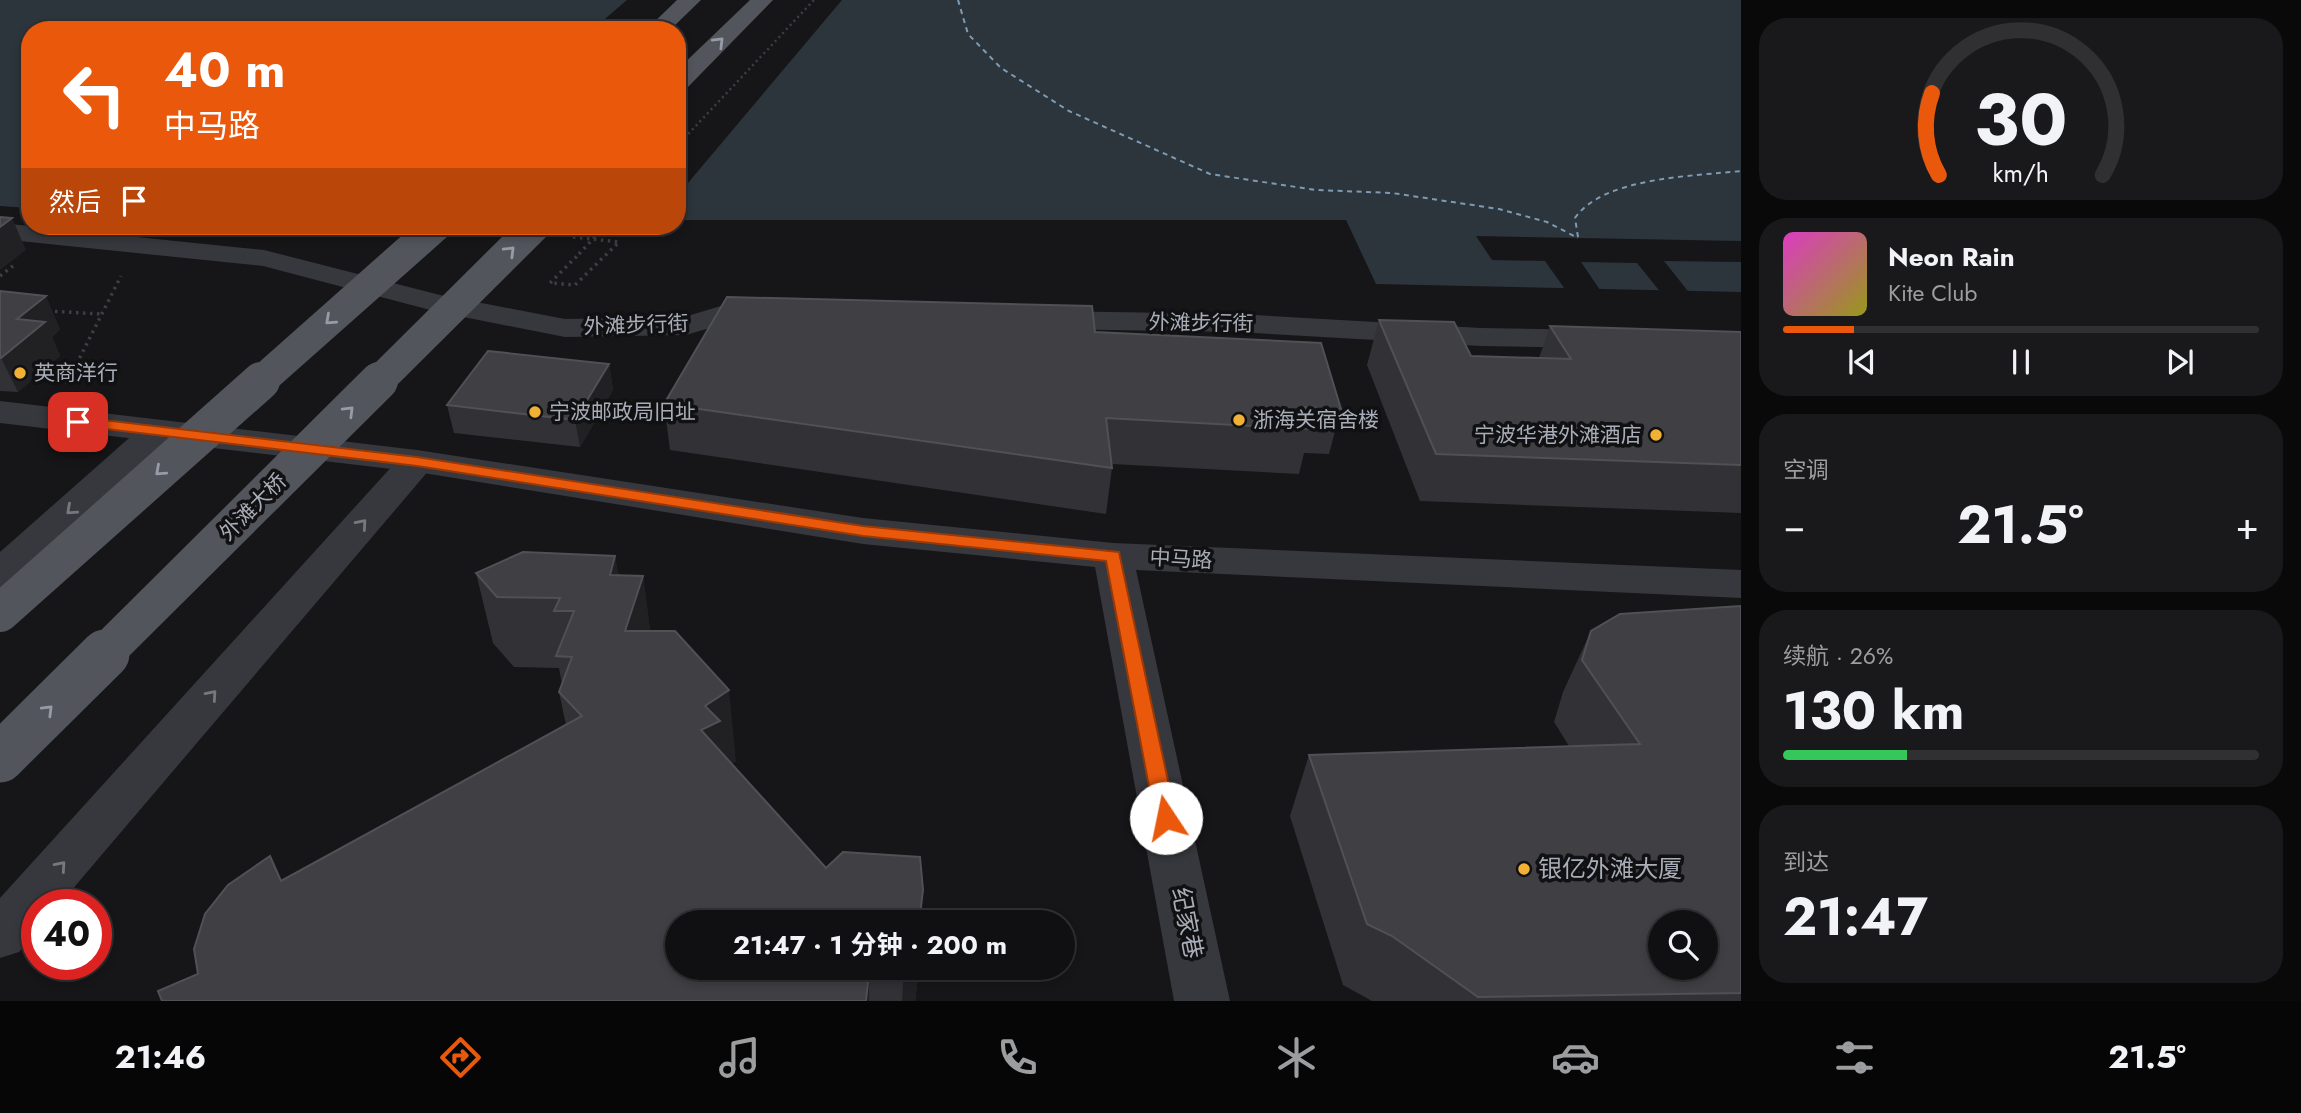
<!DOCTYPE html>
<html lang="zh">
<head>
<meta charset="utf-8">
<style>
	:root { --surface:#101012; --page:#19191b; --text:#f1f3f6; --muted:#9c9d9f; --line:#303032; --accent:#ea580c }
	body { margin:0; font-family:Jost,"Noto Sans SC",sans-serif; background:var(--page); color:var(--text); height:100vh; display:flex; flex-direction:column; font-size:26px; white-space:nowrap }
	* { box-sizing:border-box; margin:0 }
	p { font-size:23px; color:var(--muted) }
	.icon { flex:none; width:38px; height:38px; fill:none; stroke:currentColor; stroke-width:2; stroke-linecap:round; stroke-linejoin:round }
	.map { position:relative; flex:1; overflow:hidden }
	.details { display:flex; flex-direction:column; gap:18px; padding:18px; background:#09090a; width:560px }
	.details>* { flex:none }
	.guide { position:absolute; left:21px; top:21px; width:665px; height:214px; border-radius:28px; box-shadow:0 4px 10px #0003,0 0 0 2px var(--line); background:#ea580c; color:#fff; overflow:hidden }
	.fabs { position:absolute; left:1648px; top:910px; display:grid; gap:14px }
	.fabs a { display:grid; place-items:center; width:70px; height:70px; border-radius:50%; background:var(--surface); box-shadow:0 4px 10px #0003,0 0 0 2px var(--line); font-size:35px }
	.speed { position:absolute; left:21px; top:889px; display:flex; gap:14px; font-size:35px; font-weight:700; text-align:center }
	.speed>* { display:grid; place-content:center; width:91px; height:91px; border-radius:50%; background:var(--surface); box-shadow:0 4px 10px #0003,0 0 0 2px var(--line); line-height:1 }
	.speed .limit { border:10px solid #d22; background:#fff; color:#111 }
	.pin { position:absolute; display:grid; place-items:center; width:60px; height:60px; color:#fff; margin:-30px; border-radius:14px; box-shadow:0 4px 10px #0006 }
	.me { position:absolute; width:77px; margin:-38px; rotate:349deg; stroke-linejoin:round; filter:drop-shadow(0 0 5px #0008) }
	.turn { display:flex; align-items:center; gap:24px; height:147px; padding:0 28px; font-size:32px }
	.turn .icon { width:91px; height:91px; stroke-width:2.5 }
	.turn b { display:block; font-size:49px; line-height:60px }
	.then { display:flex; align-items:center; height:66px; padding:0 28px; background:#0003; gap:14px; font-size:26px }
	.big { font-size:52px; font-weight:700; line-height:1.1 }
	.details .widget { flex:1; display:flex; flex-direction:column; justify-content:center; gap:10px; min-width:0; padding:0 24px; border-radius:28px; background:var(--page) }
	.details .dial { align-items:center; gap:0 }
	.dial svg { height:182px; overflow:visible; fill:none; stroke:var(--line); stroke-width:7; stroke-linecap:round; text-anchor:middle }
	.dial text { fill:var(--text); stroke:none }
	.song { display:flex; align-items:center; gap:21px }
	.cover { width:84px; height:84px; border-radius:10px; background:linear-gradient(135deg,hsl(310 70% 55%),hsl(60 70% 35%)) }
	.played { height:7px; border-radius:4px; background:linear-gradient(90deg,var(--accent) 15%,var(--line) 15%) }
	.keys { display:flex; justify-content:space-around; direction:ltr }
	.heat { display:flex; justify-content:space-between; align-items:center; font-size:38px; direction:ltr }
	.charge { height:10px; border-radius:5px; background:linear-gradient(90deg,#34c759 26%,var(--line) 0) }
	.trip { position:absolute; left:665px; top:910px; width:410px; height:70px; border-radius:35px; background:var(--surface); box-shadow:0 4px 10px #0003,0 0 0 2px var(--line); font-weight:700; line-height:70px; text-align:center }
	.tabs { display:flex; height:112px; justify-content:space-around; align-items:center; background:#060607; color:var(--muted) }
	.tabs .icon { width:49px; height:49px }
	.tabs .on { color:var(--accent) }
	.tabs b { font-size:32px; color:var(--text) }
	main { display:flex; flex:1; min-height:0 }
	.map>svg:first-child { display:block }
	.water { fill:#2c353c }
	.pier { fill:#161618 }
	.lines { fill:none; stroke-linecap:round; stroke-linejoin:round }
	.ferry { stroke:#7f9bb3; stroke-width:2; stroke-dasharray:5 4.5; stroke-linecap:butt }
	.path-far2 { stroke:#3d3f44; stroke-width:2.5; stroke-dasharray:2 3.5; stroke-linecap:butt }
	.path-far1 { stroke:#3d3f44; stroke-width:3.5; stroke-dasharray:2.5 4.5; stroke-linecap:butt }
	.path { stroke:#3d3f44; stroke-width:4.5; stroke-dasharray:3.5 5; stroke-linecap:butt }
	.pedestrian { fill:#37383d; fill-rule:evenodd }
	.minor { fill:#37383d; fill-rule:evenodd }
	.tertiary { fill:#37383d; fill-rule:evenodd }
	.primary { fill:#53555c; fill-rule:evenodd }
	.path-bridge { stroke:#3d3f44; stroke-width:3.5; stroke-dasharray:2.5 4.5; stroke-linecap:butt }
	.primary-bridge-far2 { stroke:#53555c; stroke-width:31 }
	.primary-bridge-far1 { stroke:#53555c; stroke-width:38 }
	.primary-bridge { stroke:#53555c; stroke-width:49 }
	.wall { fill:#323236 }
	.shaded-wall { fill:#212124 }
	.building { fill:#3f3f44; stroke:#4f5156; stroke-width:2; fill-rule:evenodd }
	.oneway { stroke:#979ba6 }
	.oneway2 { stroke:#757881 }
	.route { fill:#ea580c; stroke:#983908; stroke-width:2 }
	.poi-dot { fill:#f2b134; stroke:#111113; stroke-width:2.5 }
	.labels { text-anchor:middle; stroke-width:7; stroke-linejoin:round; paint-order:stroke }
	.street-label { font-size:21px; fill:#a8adb8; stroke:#111113 }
	.poi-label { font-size:21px; fill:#a8adb8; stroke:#111113; text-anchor:start }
	.near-poi-label { font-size:24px; fill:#a8adb8; stroke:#111113; text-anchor:start }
	.near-street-label { font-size:24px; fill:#a8adb8; stroke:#111113 }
</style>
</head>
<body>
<main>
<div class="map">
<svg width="1741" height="1001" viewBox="0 0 1741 1001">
	<rect width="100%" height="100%" fill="#161618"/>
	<path class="water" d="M0,0h1741v292l-365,-8 -30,-64h-669v-190h-647v178l-30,-2z"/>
	<path class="pier" d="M627,0h215l-165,196v-166h-85z
		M358,226h178l-4,3 -186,7z
		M1476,236l265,5v21l-77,-1 27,34 -29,-1 -25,-31 -56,-1 21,31 -35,-1 -22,-31 -53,-1z"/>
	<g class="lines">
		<path class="ferry" d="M958,0l10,34 33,34 68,43 141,63 106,16 76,3 107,16 48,13 31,16
			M1578,237l-3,-19c28,-41 120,-42 166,-47"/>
		<path class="path-far2" d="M677,146l137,-146"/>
		<path class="path-far1" d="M573,237l46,5 -44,43 -25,-2 29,-29
			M0,276l13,-10
			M48,311l52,3
			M67,383l54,-107"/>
		<path class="path" d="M67,384l1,-3"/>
		<path class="pedestrian" d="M0,223l264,27 176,45 125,24 119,-2 37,-11 50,4 5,6 -5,6 -10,3 -38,-1 -37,11 -121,2 -127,-25 -175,-46 -263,-27z
			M1048,311l189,3 244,14 113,2 11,3 4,6 -4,6 -11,3 -113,-2 -244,-14 -189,-3 -10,-3 -5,-6 5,-6z"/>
		<path class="minor" d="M158,421l13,3 5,8 -5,8 -156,144 -15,4v-36l145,-128z
			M417,450l13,3 6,8 -6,8 -371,436h-22v26l-18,21 -19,6v-60l404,-445z"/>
		<path class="tertiary" d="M0,401l417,49 446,68 250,25 628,27v28l-605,-28 94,431h-56l-79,-434 -232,-23 -446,-72 -417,-49z"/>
		<path class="primary" d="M677,0h24l-31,30h-24z
			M750,0h23l-87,89 -9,2v-21z"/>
		<path class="path-bridge" d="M579,254l26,-28"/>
		<path class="primary-bridge-far2" d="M259,383l177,-157
			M377,383l158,-157"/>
		<path class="primary-bridge-far1" d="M0,613l261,-232
			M103,655l276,-274"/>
		<path class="primary-bridge" d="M0,758l105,-104"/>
	</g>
	<path class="wall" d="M0,291l60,38 -8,8 8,19 -42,36 -18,-1z
		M1379,320l92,36 68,2 11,-32 191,6v181l-321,-12 -53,-136z
		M1095,332l246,77 -12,45 -25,-1 -5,21 -187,-10v4l-6,46 -436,-64 -6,-46z
		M609,364l4,26 -33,57 -126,-14 -7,-28z
		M615,556l3,19 25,1 7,55 86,130 -5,3 95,104 94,-11 -243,111h242l-4,33h-753l36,-27 83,-93 285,-156 -7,-33 3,-8 -3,-16 -45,-1 -21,-24 -17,-70z
		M1741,606v395h-369l-29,-16 -53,-169 19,-61 260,-9 -15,-24 9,-30 28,-61z"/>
	<path class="shaded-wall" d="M12,218l14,32 -26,20v-43z
		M46,296l14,33 -8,8 8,19 -42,36 -17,-34 16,-39z
		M609,364l4,26 -33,57 -5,-27z
		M615,556l11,70 -16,-51z
		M643,576l9,69 -27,-14z
		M729,690l7,71 -11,7 -24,-38 4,-24z
		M923,890l-1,32h-3z
		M904,968h15l-4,33h-13z
		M869,972v29h-3z"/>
	<path class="building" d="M0,217l12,1 -12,9z
		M0,291l46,5 -29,23 28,3 -44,36h-1z
		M727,297l365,9 3,26 226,11 20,66 -36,-2 5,22 -204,-11 6,50 -448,-64z
		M1379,320l75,2 17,34 100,3 -21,-33 191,6v133l-305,-11z
		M488,351l121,13 -34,56 -128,-15z
		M523,552l92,4 -5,19 33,1 -18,55h50l54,59 -24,16 15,15 -19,9 125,138 17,-16 77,5 3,33 -4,32h-242v46h227l-1,1 -34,3 -3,29h-704l-4,-10 40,-17 -4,-25 11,-35 23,-29 42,-29 11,25 301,-165 -23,-24 13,-35 -16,-1 18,-45h-20l6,-13 -63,-1 -21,-24z
		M1741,606v387l-263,4 -86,-61 -25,-12 -58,-169 331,-11 -58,-84 9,-29 29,-17zM1661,922h45v46h-45z"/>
	<defs><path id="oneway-chevron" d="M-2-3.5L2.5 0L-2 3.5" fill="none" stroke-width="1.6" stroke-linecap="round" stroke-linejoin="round" transform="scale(1.75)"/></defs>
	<g class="oneway">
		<use href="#oneway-chevron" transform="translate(719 42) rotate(-45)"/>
		<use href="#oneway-chevron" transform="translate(510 251) rotate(-45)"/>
		<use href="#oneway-chevron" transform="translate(330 320) rotate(138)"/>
		<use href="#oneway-chevron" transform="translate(349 411) rotate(-45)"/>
		<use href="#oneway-chevron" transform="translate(160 471) rotate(138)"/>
		<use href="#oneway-chevron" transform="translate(48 710) rotate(-45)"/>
	</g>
	<g class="oneway2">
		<use href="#oneway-chevron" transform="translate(71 510) rotate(138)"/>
		<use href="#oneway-chevron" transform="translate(362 524) rotate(-49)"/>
		<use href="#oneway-chevron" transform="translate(212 695) rotate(-49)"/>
		<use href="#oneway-chevron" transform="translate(61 866) rotate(-49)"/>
	</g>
	<path class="route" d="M78,417l339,40 446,69 256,26 57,266 -3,6 -7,2 -8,-2 -3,-6 -49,-257 -243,-25 -446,-70 -345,-41 -2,-3 2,-4z"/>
	<g class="poi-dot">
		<circle cx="20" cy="373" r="7"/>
		<circle cx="535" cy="412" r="7"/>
		<circle cx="1239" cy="420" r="7"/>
		<circle cx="1656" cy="435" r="7"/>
		<circle cx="1524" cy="869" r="7"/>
	</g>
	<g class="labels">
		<g class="street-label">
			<text transform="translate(1201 323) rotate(1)" y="7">外滩步行街</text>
			<text transform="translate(636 325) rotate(-2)" y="7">外滩步行街</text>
			<text transform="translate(253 507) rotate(-45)" y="7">外滩大桥</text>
			<text transform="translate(1181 559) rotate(3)" y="7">中马路</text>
		</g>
		<g class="poi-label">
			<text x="34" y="380">英商洋行</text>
			<text x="549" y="419">宁波邮政局旧址</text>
			<text x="1253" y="427">浙海关宿舍楼</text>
			<text x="1642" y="442" text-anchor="end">宁波华港外滩酒店</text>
		</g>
		<g class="near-poi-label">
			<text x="1538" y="877">银亿外滩大厦</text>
		</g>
		<g class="near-street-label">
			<text transform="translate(1187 923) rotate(79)" y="8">纪家巷</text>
		</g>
	</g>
</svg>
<div class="fabs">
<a><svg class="icon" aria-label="search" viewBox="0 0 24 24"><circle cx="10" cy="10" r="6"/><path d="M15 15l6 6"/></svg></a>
</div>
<div class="speed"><div class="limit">40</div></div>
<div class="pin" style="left:78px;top:422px;background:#d93025"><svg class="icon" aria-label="arrive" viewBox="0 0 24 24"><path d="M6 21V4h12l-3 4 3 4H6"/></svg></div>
<svg class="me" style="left:1166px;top:818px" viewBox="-20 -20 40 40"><circle r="19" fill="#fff"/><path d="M0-13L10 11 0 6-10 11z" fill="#ea580c"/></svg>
<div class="trip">21:47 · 1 分钟 · 200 m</div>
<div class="guide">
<div class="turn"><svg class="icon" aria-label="left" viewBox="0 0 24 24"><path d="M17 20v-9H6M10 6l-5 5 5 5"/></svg><div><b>40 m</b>中马路</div></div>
<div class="then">然后<svg class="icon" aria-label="arrive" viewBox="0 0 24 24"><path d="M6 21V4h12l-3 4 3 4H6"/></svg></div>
</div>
</div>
<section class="details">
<div class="widget dial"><svg viewBox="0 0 100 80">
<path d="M14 69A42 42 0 1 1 86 69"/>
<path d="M14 69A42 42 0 0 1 11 33" stroke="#ea580c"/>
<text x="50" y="56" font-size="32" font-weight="700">30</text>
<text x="50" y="72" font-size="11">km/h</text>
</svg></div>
<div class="widget">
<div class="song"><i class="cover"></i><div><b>Neon Rain</b><p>Kite Club</p></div></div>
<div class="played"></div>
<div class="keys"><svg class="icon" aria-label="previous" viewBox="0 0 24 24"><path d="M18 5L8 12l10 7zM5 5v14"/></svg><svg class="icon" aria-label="pause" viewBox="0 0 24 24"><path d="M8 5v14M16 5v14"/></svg><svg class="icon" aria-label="next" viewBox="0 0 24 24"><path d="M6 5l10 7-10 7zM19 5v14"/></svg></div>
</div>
<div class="widget"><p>空调</p>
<div class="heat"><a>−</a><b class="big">21.5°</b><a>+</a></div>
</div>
<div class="widget"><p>续航 · 26%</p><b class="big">130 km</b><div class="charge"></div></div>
<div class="widget"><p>到达</p><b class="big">21:47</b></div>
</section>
</main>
<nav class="tabs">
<b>21:46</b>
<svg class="icon on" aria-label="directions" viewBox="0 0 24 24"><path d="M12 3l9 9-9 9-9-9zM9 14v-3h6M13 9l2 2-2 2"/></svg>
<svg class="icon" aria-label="music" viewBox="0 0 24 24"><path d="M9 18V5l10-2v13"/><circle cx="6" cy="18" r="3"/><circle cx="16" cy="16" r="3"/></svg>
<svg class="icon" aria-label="phone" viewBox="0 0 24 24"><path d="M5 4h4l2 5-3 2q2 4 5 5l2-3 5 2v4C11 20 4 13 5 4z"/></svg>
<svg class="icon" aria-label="climate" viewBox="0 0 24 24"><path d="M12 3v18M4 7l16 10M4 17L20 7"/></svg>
<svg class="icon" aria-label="car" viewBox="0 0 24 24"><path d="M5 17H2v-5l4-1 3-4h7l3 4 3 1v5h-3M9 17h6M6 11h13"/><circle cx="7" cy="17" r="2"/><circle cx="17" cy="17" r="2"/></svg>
<svg class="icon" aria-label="filters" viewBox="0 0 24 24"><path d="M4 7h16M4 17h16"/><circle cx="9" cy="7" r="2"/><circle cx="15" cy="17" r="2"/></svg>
<b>21.5°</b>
</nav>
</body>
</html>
